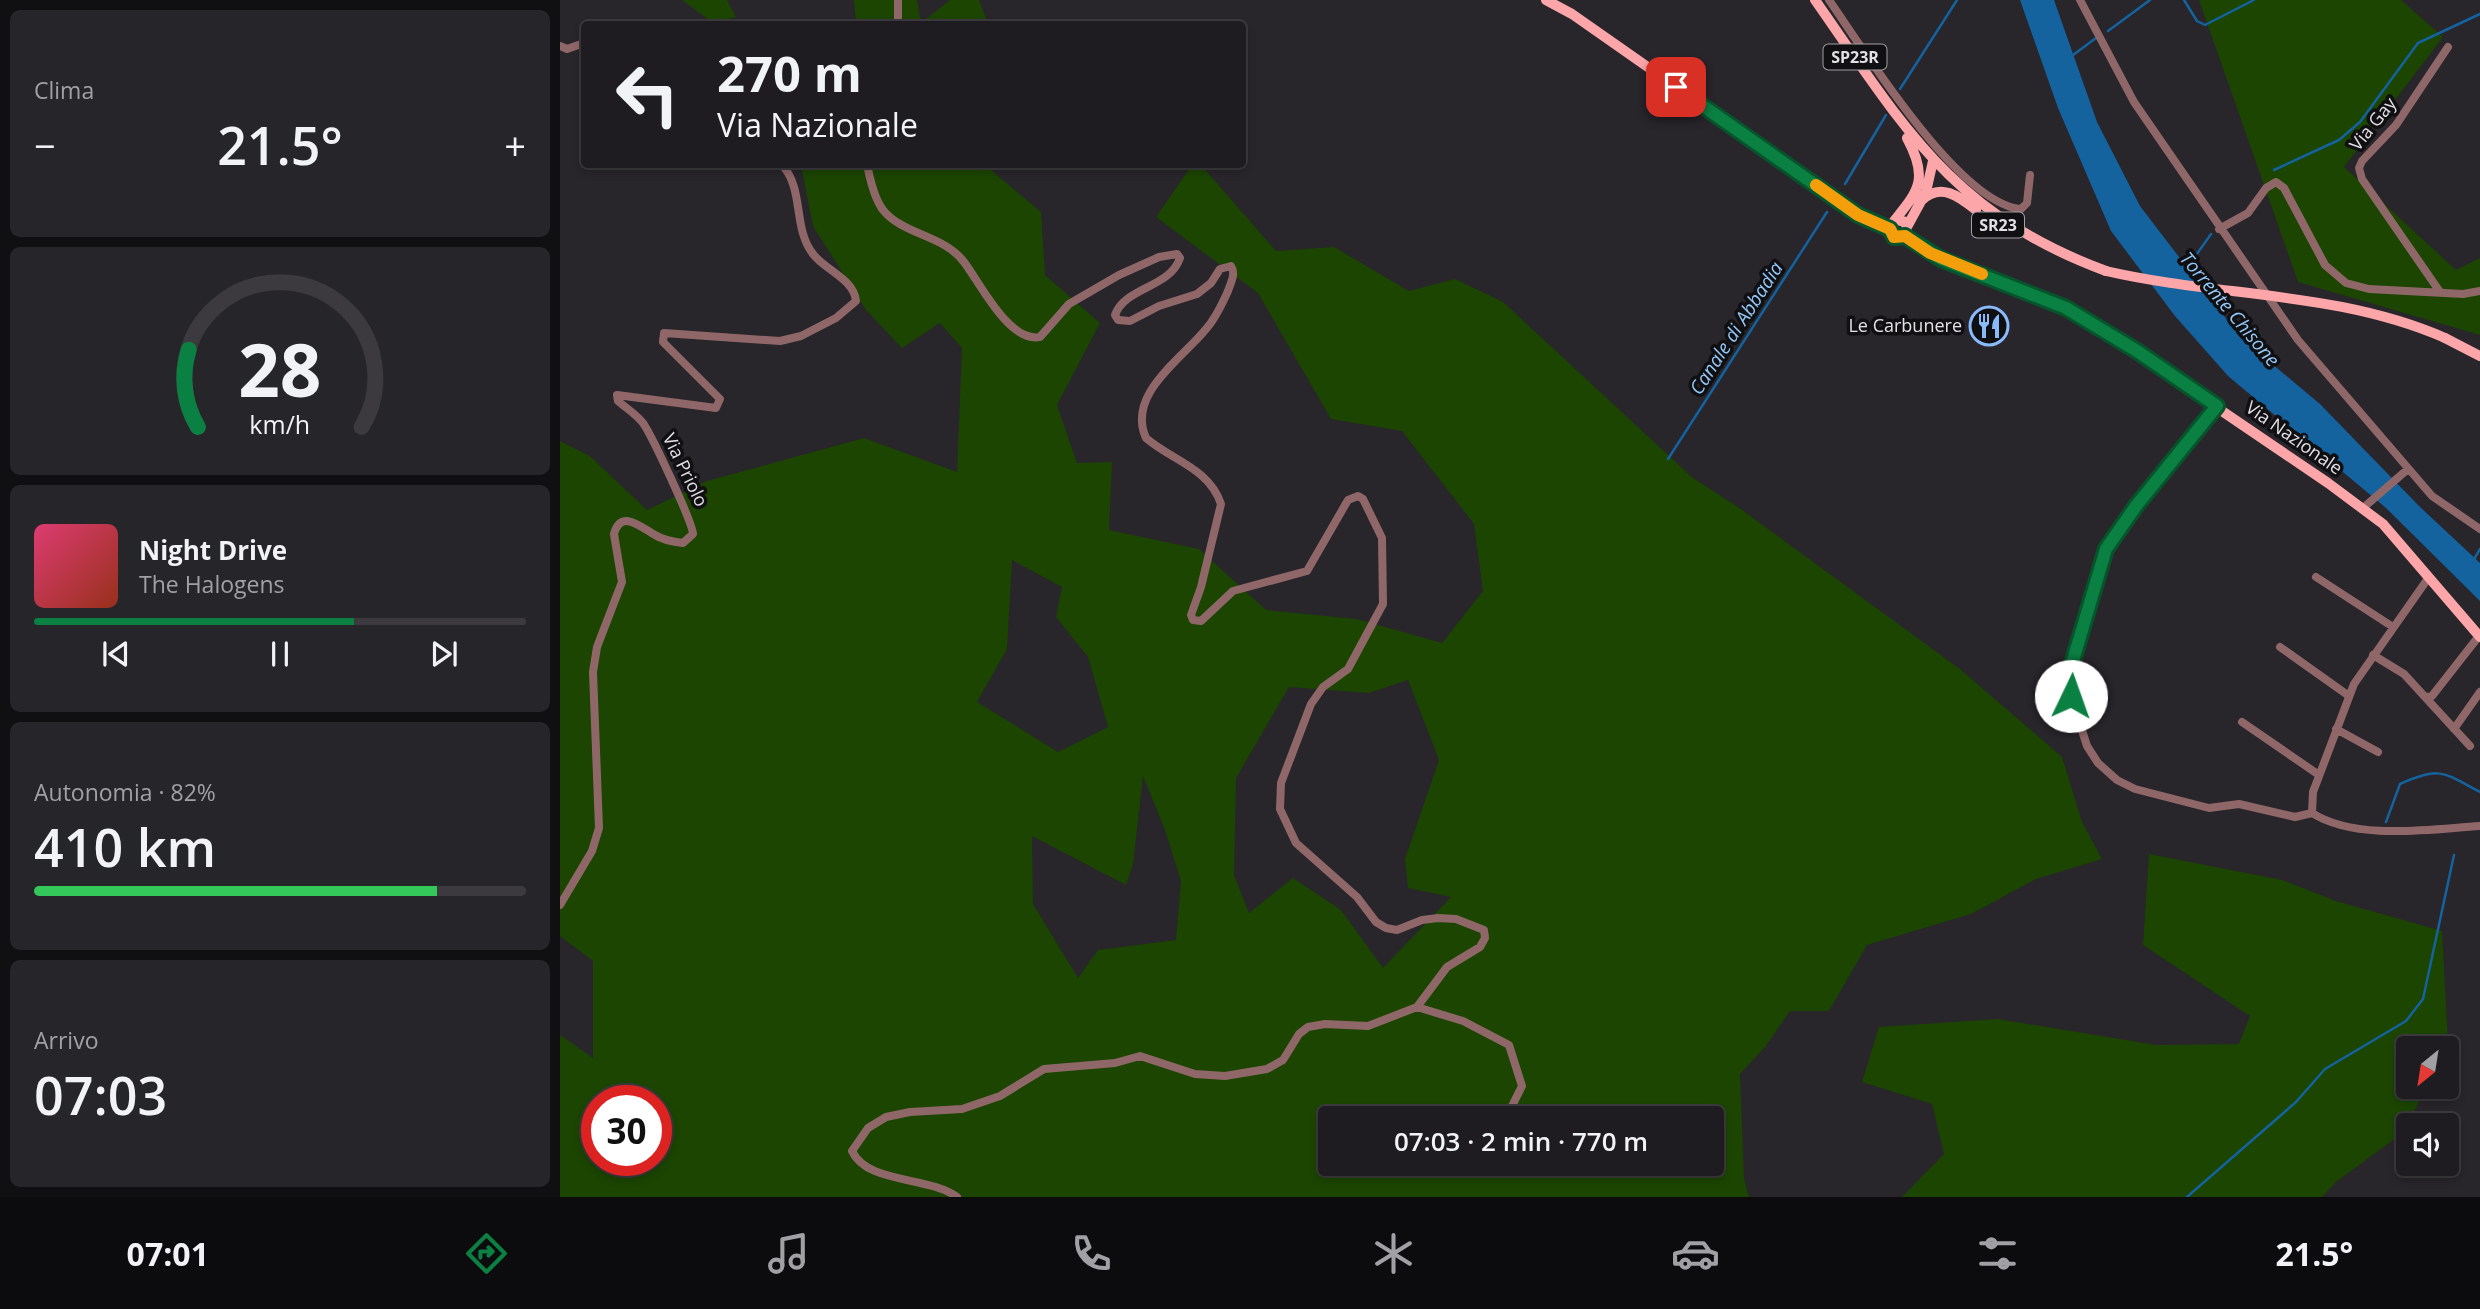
<!DOCTYPE html>
<html lang="it">
<head>
<meta charset="utf-8">
<style>
	:root { --surface:#1e1c20; --page:#262529; --text:#f1f3f6; --muted:#a1a1a5; --line:#3c3a3e; --accent:#0b8043 }
	body { margin:0; font-family:"Open Sans",sans-serif; background:var(--page); color:var(--text); height:100vh; display:flex; flex-direction:column; font-size:26px; white-space:nowrap }
	* { box-sizing:border-box; margin:0 }
	p { font-size:23px; color:var(--muted) }
	.icon { flex:none; width:38px; height:38px; fill:none; stroke:currentColor; stroke-width:2; stroke-linecap:round; stroke-linejoin:round }
	.map { position:relative; flex:1; overflow:hidden }
	.details { display:flex; flex-direction:column; gap:10px; padding:10px; background:#100f12; width:560px }
	.details>* { flex:none }
	.top-card { position:absolute; left:21px; top:21px; width:665px; height:147px; border-radius:7px; box-shadow:0 4px 10px #0003,0 0 0 2px var(--line); background:#1e1c20; color:var(--text); overflow:hidden }
	.needle { width:46px; rotate:210deg }
	.controls { position:absolute; left:1836px; top:1036px; display:grid; gap:14px }
	.controls a { display:grid; place-items:center; width:63px; height:63px; border-radius:7px; background:var(--surface); box-shadow:0 4px 10px #0003,0 0 0 2px var(--line); font-size:35px }
	.speed { position:absolute; left:21px; top:1085px; display:flex; gap:14px; font-size:35px; font-weight:700; text-align:center }
	.speed>* { display:grid; place-content:center; width:91px; height:91px; border-radius:50%; background:var(--surface); box-shadow:0 4px 10px #0003,0 0 0 2px var(--line); line-height:1 }
	.speed .limit { border:10px solid #d22; background:#fff; color:#111 }
	.pin { position:absolute; display:grid; place-items:center; width:60px; height:60px; color:#fff; margin:-30px; border-radius:14px; box-shadow:0 4px 10px #0006 }
	.me { position:absolute; width:77px; margin:-38px; rotate:3deg; stroke-linejoin:round; filter:drop-shadow(0 0 5px #0008) }
	.turn { display:flex; align-items:center; gap:24px; height:147px; padding:0 21px; font-size:32px }
	.turn .icon { width:91px; height:91px; stroke-width:2.5 }
	.turn b { display:block; font-size:49px; line-height:60px }
	.big { font-size:52px; font-weight:600; line-height:1.1 }
	.details .tile { flex:1; display:flex; flex-direction:column; justify-content:center; gap:10px; min-width:0; padding:0 24px; border-radius:10px; background:var(--page) }
	.details .dial { align-items:center; gap:0 }
	.dial svg { height:182px; overflow:visible; fill:none; stroke:var(--line); stroke-width:7; stroke-linecap:round; text-anchor:middle }
	.dial text { fill:var(--text); stroke:none }
	.song { display:flex; align-items:center; gap:21px }
	.cover { width:84px; height:84px; border-radius:10px; background:linear-gradient(135deg,hsl(340 70% 55%),hsl(10 70% 35%)) }
	.played { height:7px; border-radius:4px; background:linear-gradient(90deg,var(--accent) 65%,var(--line) 65%) }
	.keys { display:flex; justify-content:space-around; direction:ltr }
	.heat { display:flex; justify-content:space-between; align-items:center; font-size:38px; direction:ltr }
	.charge { height:10px; border-radius:5px; background:linear-gradient(90deg,#34c759 82%,var(--line) 0) }
	.trip { position:absolute; left:758px; top:1106px; width:406px; height:70px; border-radius:7px; background:var(--surface); box-shadow:0 4px 10px #0003,0 0 0 2px var(--line); font-weight:600; line-height:70px; text-align:center }
	.dock { display:flex; height:112px; justify-content:space-around; align-items:center; background:#0c0b0d; color:var(--muted) }
	.dock .icon { width:49px; height:49px }
	.dock .selected { color:var(--accent) }
	.dock b { font-size:32px; color:var(--text) }
	main { display:flex; flex:1; min-height:0 }
	.map>svg:first-child { display:block }
	.green { fill:#1b4500; fill-rule:evenodd }
	.water { fill:#14629e }
	.lines { fill:none; stroke-linecap:round; stroke-linejoin:round }
	.stream { stroke:#14629e; stroke-width:2.5 }
	.minor { stroke:#906768; stroke-width:8 }
	.major { stroke:#fca6aa; stroke-width:10 }
	.major-bridge { stroke:#fca6aa; stroke-width:10 }
	.route-casing { stroke:#07532c; stroke-width:18 }
	.route { stroke:#0b8043; stroke-width:12 }
	.slow { stroke:#f59e0b; stroke-width:12 }
	.labels { text-anchor:middle; stroke-width:7; stroke-linejoin:round; paint-order:stroke }
	.shield { fill:#100f11; stroke:#a3a1a5; stroke-width:2 }
	.shield-label { font-size:16px; font-weight:bold; fill:#e2e0e5 }
	.street-label { font-size:18px; fill:#e2e0e5; stroke:#100f11 }
	.poi-label { font-size:18px; fill:#e2e0e5; stroke:#100f11; text-anchor:end }
	.water-label { font-size:19px; font-style:italic; fill:#93c8fa; stroke:#100f11 }
</style>
</head>
<body>
<main>
<section class="details">
<div class="tile"><p>Clima</p>
<div class="heat"><a>−</a><b class="big">21.5°</b><a>+</a></div>
</div>
<div class="tile dial"><svg viewBox="0 0 100 80">
<path d="M14 69A42 42 0 1 1 86 69"/>
<path d="M14 69A42 42 0 0 1 10 35" stroke="#0b8043"/>
<text x="50" y="56" font-size="32" font-weight="700">28</text>
<text x="50" y="72" font-size="11">km/h</text>
</svg></div>
<div class="tile">
<div class="song"><i class="cover"></i><div><b>Night Drive</b><p>The Halogens</p></div></div>
<div class="played"></div>
<div class="keys"><svg class="icon" aria-label="previous" viewBox="0 0 24 24"><path d="M18 5L8 12l10 7zM5 5v14"/></svg><svg class="icon" aria-label="pause" viewBox="0 0 24 24"><path d="M8 5v14M16 5v14"/></svg><svg class="icon" aria-label="next" viewBox="0 0 24 24"><path d="M6 5l10 7-10 7zM19 5v14"/></svg></div>
</div>
<div class="tile"><p>Autonomia · 82%</p><b class="big">410 km</b><div class="charge"></div></div>
<div class="tile"><p>Arrivo</p><b class="big">07:03</b></div>
</section>
<div class="map">
<svg width="1920" height="1197" viewBox="0 0 1920 1197">
	<rect width="100%" height="100%" fill="#28252b"/>
	<path class="green" d="M122,0h45l9,17 -23,6z
		M294,0h63l4,23 29,-23h29l9,24h-132z
		M1639,0h202l42,37 -99,130 112,103 24,-12v77l-182,-53z
		M241,165h184l56,47 4,63 55,48 -43,82 20,58 35,-1 -3,68 90,19 67,61 91,9 85,24 41,-52 -9,-67 -72,-93 -71,-12 -73,-126 -102,-76 36,-52h9l75,86 58,-4 75,44 46,-12 48,23 190,176 45,29 222,162 102,88 20,65 20,37 -66,20 -65,35 -104,31 -38,66h-39l-25,36 -25,27 4,104 5,19h-1189v-162l33,23v-97l-33,-25v-495l30,15 57,54 60,-29 157,-43 93,34 5,-124 -22,-25 -38,25 -36,-38 -53,-84zM452,560l50,27 -6,30 32,40 20,70 -50,25 -81,-50 30,-53zM848,680l31,80 -34,99 3,29 43,9 -68,71 -42,-58 -48,-32 -44,35 -15,-38 2,-97 53,-91 80,6zM583,776l22,54 16,51 -5,59 -78,10 -20,28 -45,-74 -1,-68 94,49 7,-21zM37,1101h59v59h-59zM770,1118h382v46h-382z
		M1589,854l133,26 54,21 106,30 6,111 -3,6h-37v39h18l-22,45 -68,50 -14,15h-420l42,-43 -12,-50 -70,-22 17,-55 119,-8 158,26 83,-1 11,-28 -107,-71z"/>
	<path class="water" d="M1460,0h34l43,122 43,84 101,132 79,66 99,102 61,57v38l-94,-93 -158,-132 -53,-60 -64,-85 -53,-123z"/>
	<g class="lines">
		<path class="stream" d="M1624,0l13,21 8,4 49,-25
			M1548,31l42,-31
			M1513,55l23,-17
			M1340,89l57,-89
			M1714,170l65,-30 21,-18 58,-79 62,-29
			M1285,184l41,-69
			M1627,268l24,-34
			M1108,459l159,-247
			M1913,561l7,-12
			M1826,822l14,-38c40,-18 43,-12 80,8
			M1627,1197l109,-95 29,-33 81,-48 17,-22 31,-144"/>
		<path class="minor" d="M1269,0c35,50 130,204 192,209l6,-6 3,-28
			M1520,0l54,102 164,238 134,156 48,33
			M338,24v-24
			M0,46l7,3 17,-6
			M307,164c3,16 7,34 16,46 20,25 61,25 81,52 16,21 45,81 76,75l29,-33 50,-29 40,-18 18,-3 3,4c-10,30 -55,29 -65,57l3,5 12,1 29,-15 38,-12 14,-11 9,-14 11,-3c5,8 0,16 -3,25 -6,13 -12,27 -22,38 -23,29 -80,65 -60,109 25,22 63,30 75,66l-20,83 -10,28 2,5 8,1 32,-30 74,-20 41,-71 10,-4 5,3 19,39 1,66 -35,65 -25,18 -12,17 -30,79 -1,26 16,34 61,54 19,25 10,6 11,2 25,-10 16,-2 18,1 28,11 1,8 -5,9 -33,20 -30,40 -49,19 -43,-2 -17,3 -9,7 -16,26 -16,9 -42,7 -30,-2 -55,-18 -25,7 -71,6 -44,27 -38,13 -52,3 -24,5 -18,11 -16,23c15,33 77,25 105,46
			M1659,229l29,-16 18,-25 10,-6 8,6 41,77 21,18 23,6 94,5 17,-3
			M1880,292l-78,-113 -3,-11 3,-7 34,-36 52,-78
			M1657,406l-111,143 -32,108 -5,21 2,18 16,50 11,17 19,17 18,9 74,19 30,-4 56,13 17,-4
			M1803,508l45,-39
			M1756,577l77,50
			M1720,647l69,49
			M1813,655l31,19 66,72
			M1867,697l5,-1 47,-60
			M1682,722l77,53
			M1776,729l42,23
			M1894,729l26,-37
			M1752,813l1,-21 41,-108 75,-107
			M1752,813c44,28 118,16 168,13
			M0,905l32,-54 7,-23 -6,-156 4,-25 25,-65 -8,-48c7,-26 28,-6 41,1 8,5 19,7 28,8l10,-9c-1,-13 -41,-98 -50,-111 -7,-9 -17,-15 -25,-22l-1,-6 99,13 4,-9 -57,-57 1,-9 116,8 21,-5 35,-18 20,-17c-2,-22 -31,-31 -43,-47 -21,-27 -8,-66 -32,-90
			M857,1007l46,14 46,24 13,41 -12,24 -13,8"/>
		<path class="major" d="M986,0l26,14 287,201 31,14
			M1255,0c89,127 137,214 291,271
			M1361,201c19,-19 38,-5 55,9
			M1337,220l9,2 1,12 -7,4 -8,-3 -2,-9c26,-33 41,-44 17,-88
			M1348,225l18,-33 7,-31
			M1345,236l36,23 99,37 45,22 243,165 55,41 97,113
			M1885,338l35,18"/>
		<path class="major-bridge" d="M1546,271c112,26 232,20 339,67"/>
	</g>
	<g class="lines">
		<defs>
			<path id="route" d="M1116,87l182,128 32,14 4,8 11,-1 36,23 125,49 71,43 80,55 -81,100 -30,43 -32,108 -5,21 2,18"/>
		</defs>
		<use href="#route" class="route-casing"/>
		<use href="#route" class="route"/>
		<path class="slow" d="M1256,185l42,30 32,14 4,8 11,-1 25,17 52,21"/>
	</g>
	<defs>
		<symbol id="restaurant-ring" viewBox="-11 -11 22 22"><circle r="9.5" fill="#100f11" stroke="#89bafc" stroke-width="1.5"/><path d="M-5-6h1v4h1v-4h1v4h1v-4h1v5L-1.5 .5V6h-2V.5L-5-1ZM5-6V6H3V1.5H1.5Q1.5-4 5-6Z" fill="#89bafc"/></symbol>
	</defs>
	<g fill-rule="evenodd">
		<use href="#restaurant-ring" x="1407" y="304" width="44" height="44"/>
	</g>
	<g class="labels">
		<g class="shield">
			<rect x="1263.5" y="44.5" width="63" height="25" rx="5"/>
			<rect x="1412" y="212.5" width="52" height="25" rx="5"/>
		</g>
		<g class="shield-label">
			<text x="1295" y="63">SP23R</text>
			<text x="1438" y="231">SR23</text>
		</g>
		<g class="street-label">
			<text transform="translate(1813 124) rotate(-51)" y="6">Via Gay</text>
			<text transform="translate(1734 438) rotate(35)" y="6">Via Nazionale</text>
			<text transform="translate(125 470) rotate(64)" y="6">Via Priolo</text>
		</g>
		<g class="poi-label">
			<text x="1402" y="332">Le Carbunere</text>
		</g>
		<g class="water-label">
			<text transform="translate(1670 309) rotate(50)" y="7">Torrente Chisone</text>
			<text transform="translate(1176 328) rotate(-57)" y="7">Canale di Abbadia</text>
		</g>
	</g>
</svg>
<div class="controls">
<a><svg class="needle" viewBox="-14 -14 28 28"><path d="M0-13l5 13h-10z" fill="#e53935"/><path d="M0 13l5-13h-10z" fill="#a1a1a5"/></svg></a>
<a><svg class="icon" aria-label="sound" viewBox="0 0 24 24"><path d="M4 9h4l5-4v14l-5-4H4zM17 9q2 3 0 6"/></svg></a>
</div>
<div class="speed"><div class="limit">30</div></div>
<div class="pin" style="left:1116px;top:87px;background:#d93025"><svg class="icon" aria-label="arrive" viewBox="0 0 24 24"><path d="M6 21V4h12l-3 4 3 4H6"/></svg></div>
<svg class="me" style="left:1511px;top:696px" viewBox="-20 -20 40 40"><circle r="19" fill="#fff"/><path d="M0-13L10 11 0 6-10 11z" fill="#0b8043"/></svg>
<div class="trip">07:03 · 2 min · 770 m</div>
<div class="top-card">
<div class="turn"><svg class="icon" aria-label="left" viewBox="0 0 24 24"><path d="M17 20v-9H6M10 6l-5 5 5 5"/></svg><div><b>270 m</b>Via Nazionale</div></div>
</div>
</div>
</main>
<nav class="dock">
<b>07:01</b>
<svg class="icon selected" aria-label="directions" viewBox="0 0 24 24"><path d="M12 3l9 9-9 9-9-9zM9 14v-3h6M13 9l2 2-2 2"/></svg>
<svg class="icon" aria-label="music" viewBox="0 0 24 24"><path d="M9 18V5l10-2v13"/><circle cx="6" cy="18" r="3"/><circle cx="16" cy="16" r="3"/></svg>
<svg class="icon" aria-label="phone" viewBox="0 0 24 24"><path d="M5 4h4l2 5-3 2q2 4 5 5l2-3 5 2v4C11 20 4 13 5 4z"/></svg>
<svg class="icon" aria-label="climate" viewBox="0 0 24 24"><path d="M12 3v18M4 7l16 10M4 17L20 7"/></svg>
<svg class="icon" aria-label="car" viewBox="0 0 24 24"><path d="M5 17H2v-5l4-1 3-4h7l3 4 3 1v5h-3M9 17h6M6 11h13"/><circle cx="7" cy="17" r="2"/><circle cx="17" cy="17" r="2"/></svg>
<svg class="icon" aria-label="filters" viewBox="0 0 24 24"><path d="M4 7h16M4 17h16"/><circle cx="9" cy="7" r="2"/><circle cx="15" cy="17" r="2"/></svg>
<b>21.5°</b>
</nav>
</body>
</html>
